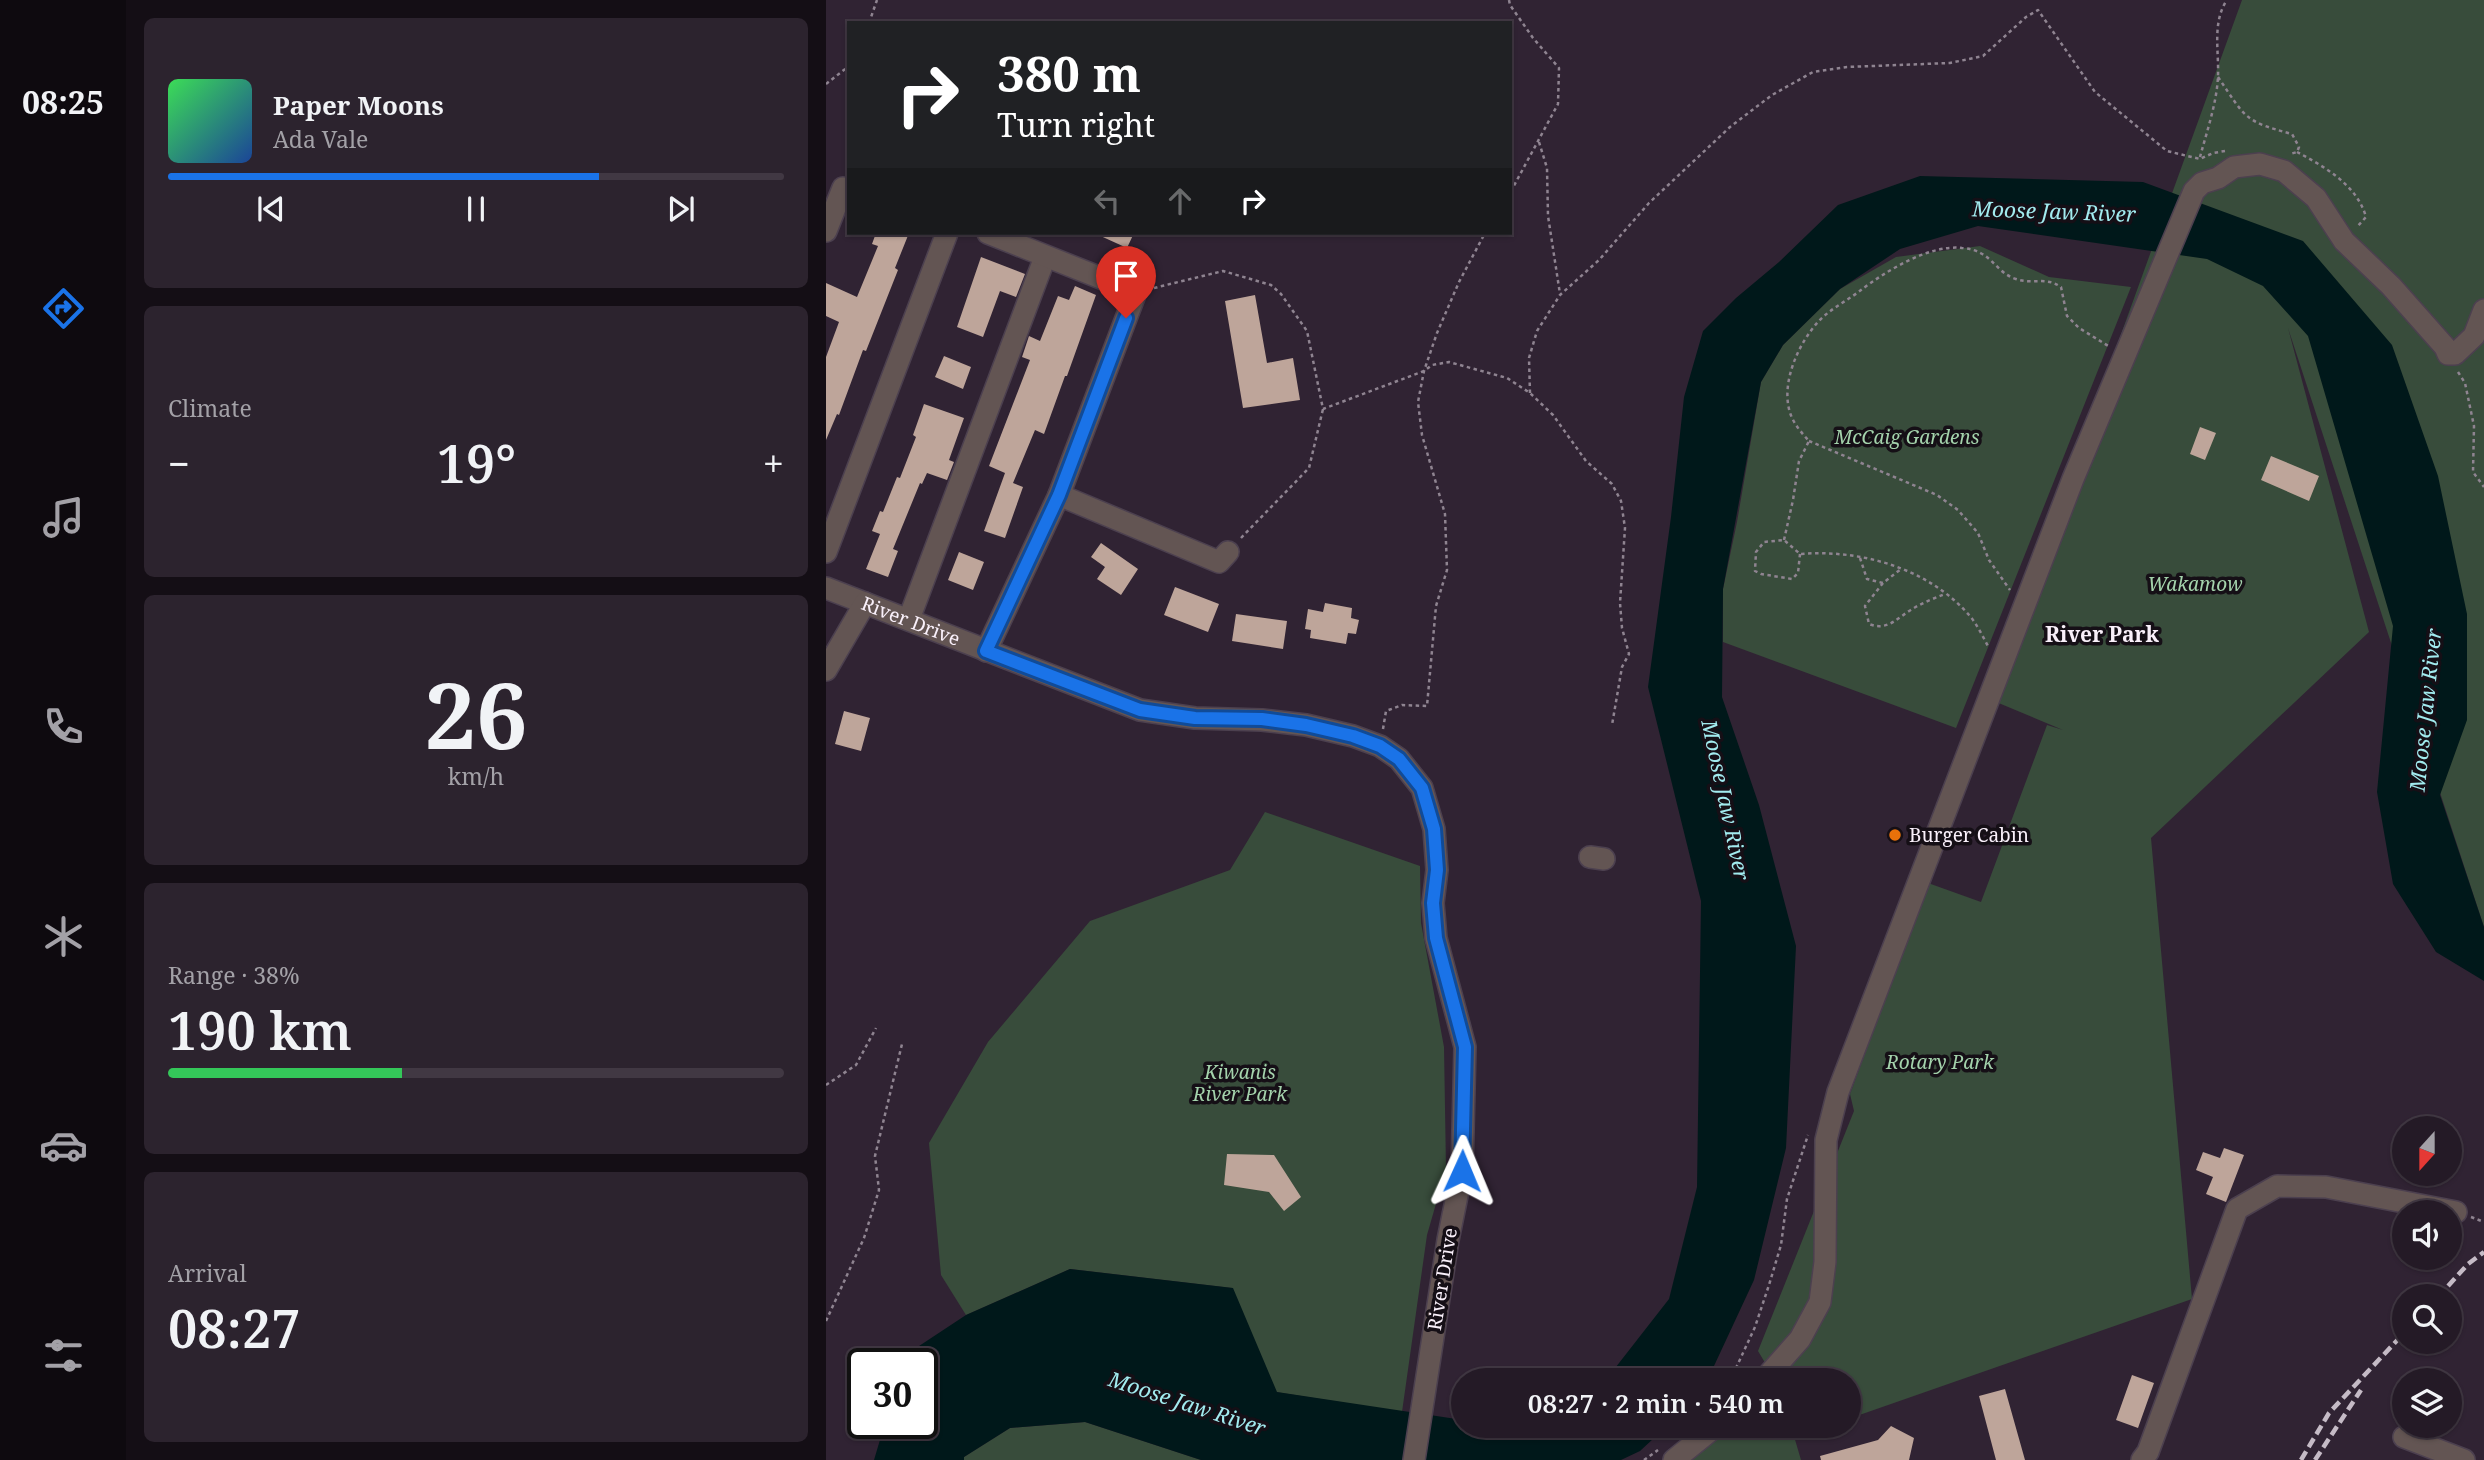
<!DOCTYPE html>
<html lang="en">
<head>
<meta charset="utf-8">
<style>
	:root { --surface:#241a26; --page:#2c232e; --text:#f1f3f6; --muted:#a3a1a7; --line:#413843; --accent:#1a73e8 }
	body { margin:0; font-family:"Noto Serif",serif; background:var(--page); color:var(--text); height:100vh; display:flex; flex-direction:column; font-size:26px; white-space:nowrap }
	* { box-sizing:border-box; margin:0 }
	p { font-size:23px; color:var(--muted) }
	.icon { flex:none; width:38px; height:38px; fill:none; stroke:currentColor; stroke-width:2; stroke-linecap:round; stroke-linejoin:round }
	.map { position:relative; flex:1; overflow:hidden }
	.details { display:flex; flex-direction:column; gap:18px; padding:18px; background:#140e15; width:700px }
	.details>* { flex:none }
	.hud { position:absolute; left:21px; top:21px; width:665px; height:214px; border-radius:0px; box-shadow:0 2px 5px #0004,0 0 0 2px var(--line); background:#202124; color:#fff; overflow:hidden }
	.needle { width:46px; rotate:201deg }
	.tools { position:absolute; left:1566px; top:1116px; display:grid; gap:14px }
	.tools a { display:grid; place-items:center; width:70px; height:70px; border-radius:50%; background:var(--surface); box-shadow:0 2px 5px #0004,0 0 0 2px var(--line); font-size:35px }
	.speed { position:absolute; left:21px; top:1348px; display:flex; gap:14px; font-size:35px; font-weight:700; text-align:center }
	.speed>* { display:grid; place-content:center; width:91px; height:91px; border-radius:50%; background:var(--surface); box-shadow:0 2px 5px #0004,0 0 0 2px var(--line); line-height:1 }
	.speed .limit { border:4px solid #111; border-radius:10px; background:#fff; color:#111 }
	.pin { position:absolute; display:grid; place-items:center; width:60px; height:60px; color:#fff; margin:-72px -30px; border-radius:50% 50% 50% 0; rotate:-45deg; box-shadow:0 0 7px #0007 }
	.pin .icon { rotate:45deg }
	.me { position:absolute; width:77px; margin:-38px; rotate:1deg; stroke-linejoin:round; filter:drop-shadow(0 0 5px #0008) }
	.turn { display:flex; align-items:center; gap:24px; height:147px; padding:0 35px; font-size:32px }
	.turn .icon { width:91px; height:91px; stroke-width:2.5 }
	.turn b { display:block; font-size:49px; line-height:60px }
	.lanes { display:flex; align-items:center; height:66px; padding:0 35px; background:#0003; justify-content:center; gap:35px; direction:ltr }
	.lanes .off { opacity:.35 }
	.big { font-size:52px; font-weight:600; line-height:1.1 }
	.details .widget { flex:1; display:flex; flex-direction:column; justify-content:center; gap:10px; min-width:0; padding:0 24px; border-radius:10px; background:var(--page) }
	.details .dial { align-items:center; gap:0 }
	.dial b { font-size:91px; line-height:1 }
	.song { display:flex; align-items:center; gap:21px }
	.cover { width:84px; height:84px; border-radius:10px; background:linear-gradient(135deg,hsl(130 70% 55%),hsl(220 70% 35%)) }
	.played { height:7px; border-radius:4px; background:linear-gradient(90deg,var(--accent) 70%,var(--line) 70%) }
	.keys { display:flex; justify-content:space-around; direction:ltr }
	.heat { display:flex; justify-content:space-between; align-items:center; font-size:38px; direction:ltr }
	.charge { height:10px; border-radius:5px; background:linear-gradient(90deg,#34c759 38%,var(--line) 0) }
	.trip { position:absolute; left:625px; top:1368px; width:410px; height:70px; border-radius:35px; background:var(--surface); box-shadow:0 2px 5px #0004,0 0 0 2px var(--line); font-weight:600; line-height:70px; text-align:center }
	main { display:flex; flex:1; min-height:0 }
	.tabs { display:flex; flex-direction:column; width:126px; justify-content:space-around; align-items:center; background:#0e0a0f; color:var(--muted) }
	.tabs .icon { width:49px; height:49px }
	.tabs .on { color:var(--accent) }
	.tabs b { font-size:32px; color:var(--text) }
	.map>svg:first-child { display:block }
	.green { fill:#384c3b }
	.water { fill:#00181a }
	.building { fill:#bea59a }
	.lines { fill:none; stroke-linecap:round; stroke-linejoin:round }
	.minor-casing { stroke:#4c404f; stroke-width:24 }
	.path { stroke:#8f8491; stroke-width:2.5; stroke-dasharray:3.5 3.5; stroke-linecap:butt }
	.minor { stroke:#635553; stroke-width:21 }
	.rail { stroke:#c5bbc6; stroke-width:4.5; stroke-dasharray:10 5; stroke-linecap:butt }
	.route-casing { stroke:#114b97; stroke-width:18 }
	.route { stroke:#1a73e8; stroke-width:12 }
	.food-dot { fill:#e8710a; stroke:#150f16; stroke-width:2.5 }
	.labels { text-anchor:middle; stroke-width:7; stroke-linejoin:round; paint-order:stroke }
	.park-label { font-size:19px; font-style:italic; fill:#a4d3ac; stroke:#150f16 }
	.street-label { font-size:19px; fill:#f9f0fa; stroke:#150f16 }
	.poi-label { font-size:19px; fill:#f9f0fa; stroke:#150f16; text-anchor:start }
	.water-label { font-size:21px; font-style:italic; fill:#a2ebef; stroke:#150f16 }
	.neighbourhood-label { font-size:21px; font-weight:bold; fill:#f9f0fa; stroke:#150f16 }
</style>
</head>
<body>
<main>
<nav class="tabs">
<b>08:25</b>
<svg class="icon on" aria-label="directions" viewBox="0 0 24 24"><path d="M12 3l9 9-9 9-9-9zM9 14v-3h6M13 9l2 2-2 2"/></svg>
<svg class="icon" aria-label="music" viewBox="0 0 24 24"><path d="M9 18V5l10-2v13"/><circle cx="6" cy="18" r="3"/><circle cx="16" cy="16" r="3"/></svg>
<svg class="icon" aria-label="phone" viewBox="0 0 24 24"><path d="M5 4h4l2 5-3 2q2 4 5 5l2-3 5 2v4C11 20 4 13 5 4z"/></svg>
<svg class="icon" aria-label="climate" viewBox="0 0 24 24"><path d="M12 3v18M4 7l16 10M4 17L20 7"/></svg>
<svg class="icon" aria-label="car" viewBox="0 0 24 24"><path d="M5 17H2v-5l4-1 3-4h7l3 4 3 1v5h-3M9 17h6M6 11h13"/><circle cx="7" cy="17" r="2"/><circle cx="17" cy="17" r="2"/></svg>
<svg class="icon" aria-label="filters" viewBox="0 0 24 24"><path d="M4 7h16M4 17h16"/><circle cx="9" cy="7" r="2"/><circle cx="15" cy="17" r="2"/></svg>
</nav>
<section class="details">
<div class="widget">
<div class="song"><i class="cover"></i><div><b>Paper Moons</b><p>Ada Vale</p></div></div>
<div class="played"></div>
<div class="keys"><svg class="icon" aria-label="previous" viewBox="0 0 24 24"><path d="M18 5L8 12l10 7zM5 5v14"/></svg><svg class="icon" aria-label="pause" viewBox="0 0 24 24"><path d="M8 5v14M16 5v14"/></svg><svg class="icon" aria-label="next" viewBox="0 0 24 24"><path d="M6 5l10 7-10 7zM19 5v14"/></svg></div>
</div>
<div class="widget"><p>Climate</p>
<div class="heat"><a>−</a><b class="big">19°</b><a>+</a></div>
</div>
<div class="widget dial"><b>26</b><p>km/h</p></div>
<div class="widget"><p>Range · 38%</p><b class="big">190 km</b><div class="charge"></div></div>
<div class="widget"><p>Arrival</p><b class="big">08:27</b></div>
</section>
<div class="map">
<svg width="1658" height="1460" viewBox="0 0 1658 1460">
	<rect width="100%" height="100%" fill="#302333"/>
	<path class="green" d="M1416,0h242v927l-196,-599 81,304 -218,206 41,461 -344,120v-38h-72l-18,-30 96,-240 -4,-17 78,-211 53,19 66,-177 16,5 -74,-31z
		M1154,246l69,31 82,10 -175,441 -233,-86v-53l14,-67 24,-140 22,-37 57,-56 56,-32z
		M439,812l155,54 1,57 23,124 2,122 -19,66 -25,177 -126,-20 -44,-104 -162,-19 -104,46 -25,-40 -12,-132 59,-101 102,-121 140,-51z
		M259,1422l116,38h-237v-3l46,-29z
		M888,1426h77l10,34h-137z"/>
	<path class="water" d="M1094,176l223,6 160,59 89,104 46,131 29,138v106l-27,75 44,132v54l-48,-29 -43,-68 -16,-92 16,-166 -85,-290 -45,-50 -56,-27 -229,-33 -78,23 -60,40 -57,56 -22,37 -38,207 -1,108 37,108 37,141 -10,202 -32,132 -47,101h-102l64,-82 28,-112 4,-286 -53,-214 23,-170 13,-120 19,-66 33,-33 43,-36 59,-57z
		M244,1269l163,19 44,104 186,28v6h204l-27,25 -19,9h-420l-116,-38 -75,6 -46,29v3h-90l11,-37h37v-60h-14l5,-13 53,-35z"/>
	<path class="building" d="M50,233h33l-14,35 3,2 -32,81 -3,-1 -24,65 -2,-1 -11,26v-83l13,-35 -13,-6v-33l31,14 21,-51 -6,-2z
		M268,233h40l-7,15z
		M155,257l44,17 -9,23 -16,-6 -17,46 -26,-10z
		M249,286l21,9 -29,81h-2l-21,58 -9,-4 -22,53 10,4 -18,51 -21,-7 21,-58 -16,-7 41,-106 -8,-3 7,-21 11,5 18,-45 11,4z
		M429,295l12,68 26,-5 7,42 -57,8 -18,-107z
		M118,356l27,11 -8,22 -28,-12z
		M98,404l40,14 -15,42 5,2 -7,18 -20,-7 -5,11 -2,-1 -27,66 5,2 -10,26 -22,-8 14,-35 -8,-3 8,-20 3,1 14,-35 3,1 16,-41 -3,-2z
		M1374,427l16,6 -11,27 -15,-6z
		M1445,456l48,20 -10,25 -48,-21z
		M275,543l37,26 -17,26 -24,-16 8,-12 -14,-10z
		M133,552l25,10 -11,28 -25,-10z
		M349,587l44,17 -11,28 -44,-17z
		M499,603l27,5 -1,10 8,2 -3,14 -8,-1 -2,11 -36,-6 1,-8 -6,-1 3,-20 15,3z
		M410,614l51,7 -4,28 -51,-8z
		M18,711l26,7 -9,33 -26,-7z
		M1398,1148l20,7 -18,47 -20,-8 7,-17 -17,-7 7,-18 17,6z
		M401,1154l47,1 27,42 -17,14 -15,-19 -45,-7z
		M1306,1375l22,8 -16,45 -22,-8z
		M1179,1389l20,71h-29l-17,-64z
		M1065,1426l23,12 -5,22h-88l-1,-4 58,-16z"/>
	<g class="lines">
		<defs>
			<g id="minor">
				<path d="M0,231l17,-43 6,1"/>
				<path d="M233,495l160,67 9,-10"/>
				<path d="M0,552l121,-319"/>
				<path id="s1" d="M0,588l314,122 55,8 67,2 44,5 47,11 27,10 19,13 23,29 12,41 3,41 -4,33 3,35 29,109 -3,124 -14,69 -34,220"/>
				<path d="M83,619l136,-362"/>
				<path d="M160,651l73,-156 77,-203 -148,-59"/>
				<path d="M0,670l39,-67"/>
				<path d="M764,857l14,2"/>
				<path d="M937,1381l37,-42 20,-37 5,-40 1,-122 12,-48 235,-613 121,-288 8,-8 16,-5 16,-11 26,-3 24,7 32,27 28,43 47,45 54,61 3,7h7l19,-18 10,-26"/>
				<path d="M1578,1437l60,23"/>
				<path d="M848,1460l42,-34"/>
				<path d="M1316,1460l6,-8 89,-243 40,-23 49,1 130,25"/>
			</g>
		</defs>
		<use href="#minor" class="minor-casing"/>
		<path class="path" d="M683,0l1,5 23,33 26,30 -1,36 -48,89
			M43,23l8,-23
			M1392,77c28,41 25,44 74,57l7,13 -2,5 -7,2
			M0,84l23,-18
			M713,142l8,26 1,48 12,78
			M1471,152c28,15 60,33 69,65l-9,10
			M1374,157c7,-26 17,-55 18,-81 1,-25 -6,-54 9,-76
			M328,288l69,-17 48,14 10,9 26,37 16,78 101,-38 8,-6 17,-3 58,16 23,15 23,22 33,46 26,23 9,17 4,27 -5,75 2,25 7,26 -7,13 -10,58
			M1632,372l7,11 9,43 -1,46 11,15
			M704,393l-1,-35 8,-27 23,-36 39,-35 50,-57 81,-76 42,-32 41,-23 34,-5 103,-4 33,-7 43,-39 12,-7 57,82 72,59 33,8 13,-6 12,-2
			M983,441l128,54 21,15 20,23 11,27 21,30
			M415,538l68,-70 14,-59
			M958,540l9,-40 6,-39 10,-20c-9,-10 -17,-19 -20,-32 -7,-29 10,-66 29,-87 13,-14 29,-21 43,-32 25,-19 69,-46 101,-42 30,2 32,24 54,31 17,6 29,-3 45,8l6,29 12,12 31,19
			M974,554l-2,19 -6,6 -31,-5 -6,-3 1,-19 8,-10 20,-2 16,14c60,-5 128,14 169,61 8,9 14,22 20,33
			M1034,558l7,21 16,4 18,-14
			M1057,583l-18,23 4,18c19,8 30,-8 45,-16 10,-6 21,-10 31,-14
			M557,729l3,-18 16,-6 25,1 9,-100 11,-36 -2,-56 -23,-79 -4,-33 6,-31 13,-38 22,-51 26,-49
			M0,1085l30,-20 20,-37
			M1645,1217l13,5
			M0,1321l38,-83 15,-48 -4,-34 27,-112
			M904,1381l25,-54 14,-42 12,-40 6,-46 21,-64
			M818,1460l14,-10"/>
		<use href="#minor" class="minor"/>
		<path class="rail" d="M1612,1297l30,-33 16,-12
			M1475,1460l28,-47 75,-80
			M1489,1460l46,-70"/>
	</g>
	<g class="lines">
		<defs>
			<path id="route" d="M300,318l-67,177 -73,156 154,59 55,8 67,1 44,6 47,11 27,10 19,13 23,29 12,41 3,41 -4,33 3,35 29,109 -3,124"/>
		</defs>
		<use href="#route" class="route-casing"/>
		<use href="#route" class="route"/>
	</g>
	<circle class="food-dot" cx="1069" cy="835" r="7"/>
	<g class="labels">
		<g class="park-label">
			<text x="1081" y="444">McCaig Gardens</text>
			<text x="1369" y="591">Wakamow</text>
			<text x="1114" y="1069">Rotary Park</text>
			<text x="414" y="1079">Kiwanis<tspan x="414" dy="22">River Park</tspan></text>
		</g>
		<g class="street-label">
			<text dy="7" stroke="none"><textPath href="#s1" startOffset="91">River Drive</textPath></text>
			<text transform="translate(616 1279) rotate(-81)" y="7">River Drive</text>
		</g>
		<g class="poi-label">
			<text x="1083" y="842">Burger Cabin</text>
		</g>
		<g class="water-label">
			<text transform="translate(1228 212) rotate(2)" y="7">Moose Jaw River</text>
			<text transform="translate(1600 710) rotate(-84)" y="7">Moose Jaw River</text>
			<text transform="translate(899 800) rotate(78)" y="7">Moose Jaw River</text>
			<text transform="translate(361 1404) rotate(18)" y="7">Moose Jaw River</text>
		</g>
		<g class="neighbourhood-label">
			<text x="1276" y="642">River Park</text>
		</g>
	</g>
</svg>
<div class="tools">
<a><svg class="needle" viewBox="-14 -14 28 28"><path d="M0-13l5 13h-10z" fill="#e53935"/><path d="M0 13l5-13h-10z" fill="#a3a1a7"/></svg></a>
<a><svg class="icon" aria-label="sound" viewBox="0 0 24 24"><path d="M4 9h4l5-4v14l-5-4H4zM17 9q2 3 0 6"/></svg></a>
<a><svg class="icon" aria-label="search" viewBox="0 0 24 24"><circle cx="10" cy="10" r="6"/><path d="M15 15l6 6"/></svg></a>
<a><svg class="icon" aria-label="layers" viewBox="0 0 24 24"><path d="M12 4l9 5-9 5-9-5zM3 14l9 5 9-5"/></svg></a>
</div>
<div class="speed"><div class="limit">30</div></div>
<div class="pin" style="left:300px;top:318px;background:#d93025"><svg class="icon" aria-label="arrive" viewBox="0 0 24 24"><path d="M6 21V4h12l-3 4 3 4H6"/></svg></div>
<svg class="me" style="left:636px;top:1171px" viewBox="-20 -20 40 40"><path d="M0-17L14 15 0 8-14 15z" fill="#1a73e8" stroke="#fff" stroke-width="4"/></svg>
<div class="trip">08:27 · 2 min · 540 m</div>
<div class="hud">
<div class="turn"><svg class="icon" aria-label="right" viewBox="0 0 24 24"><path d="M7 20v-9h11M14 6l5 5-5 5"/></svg><div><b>380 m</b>Turn right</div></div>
<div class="lanes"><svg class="icon off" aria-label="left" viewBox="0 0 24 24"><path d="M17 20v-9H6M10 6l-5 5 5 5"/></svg><svg class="icon off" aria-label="ahead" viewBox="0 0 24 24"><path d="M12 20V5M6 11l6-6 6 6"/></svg><svg class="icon" aria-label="right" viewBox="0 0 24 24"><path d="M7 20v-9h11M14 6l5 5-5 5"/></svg></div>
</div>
</div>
</main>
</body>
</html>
